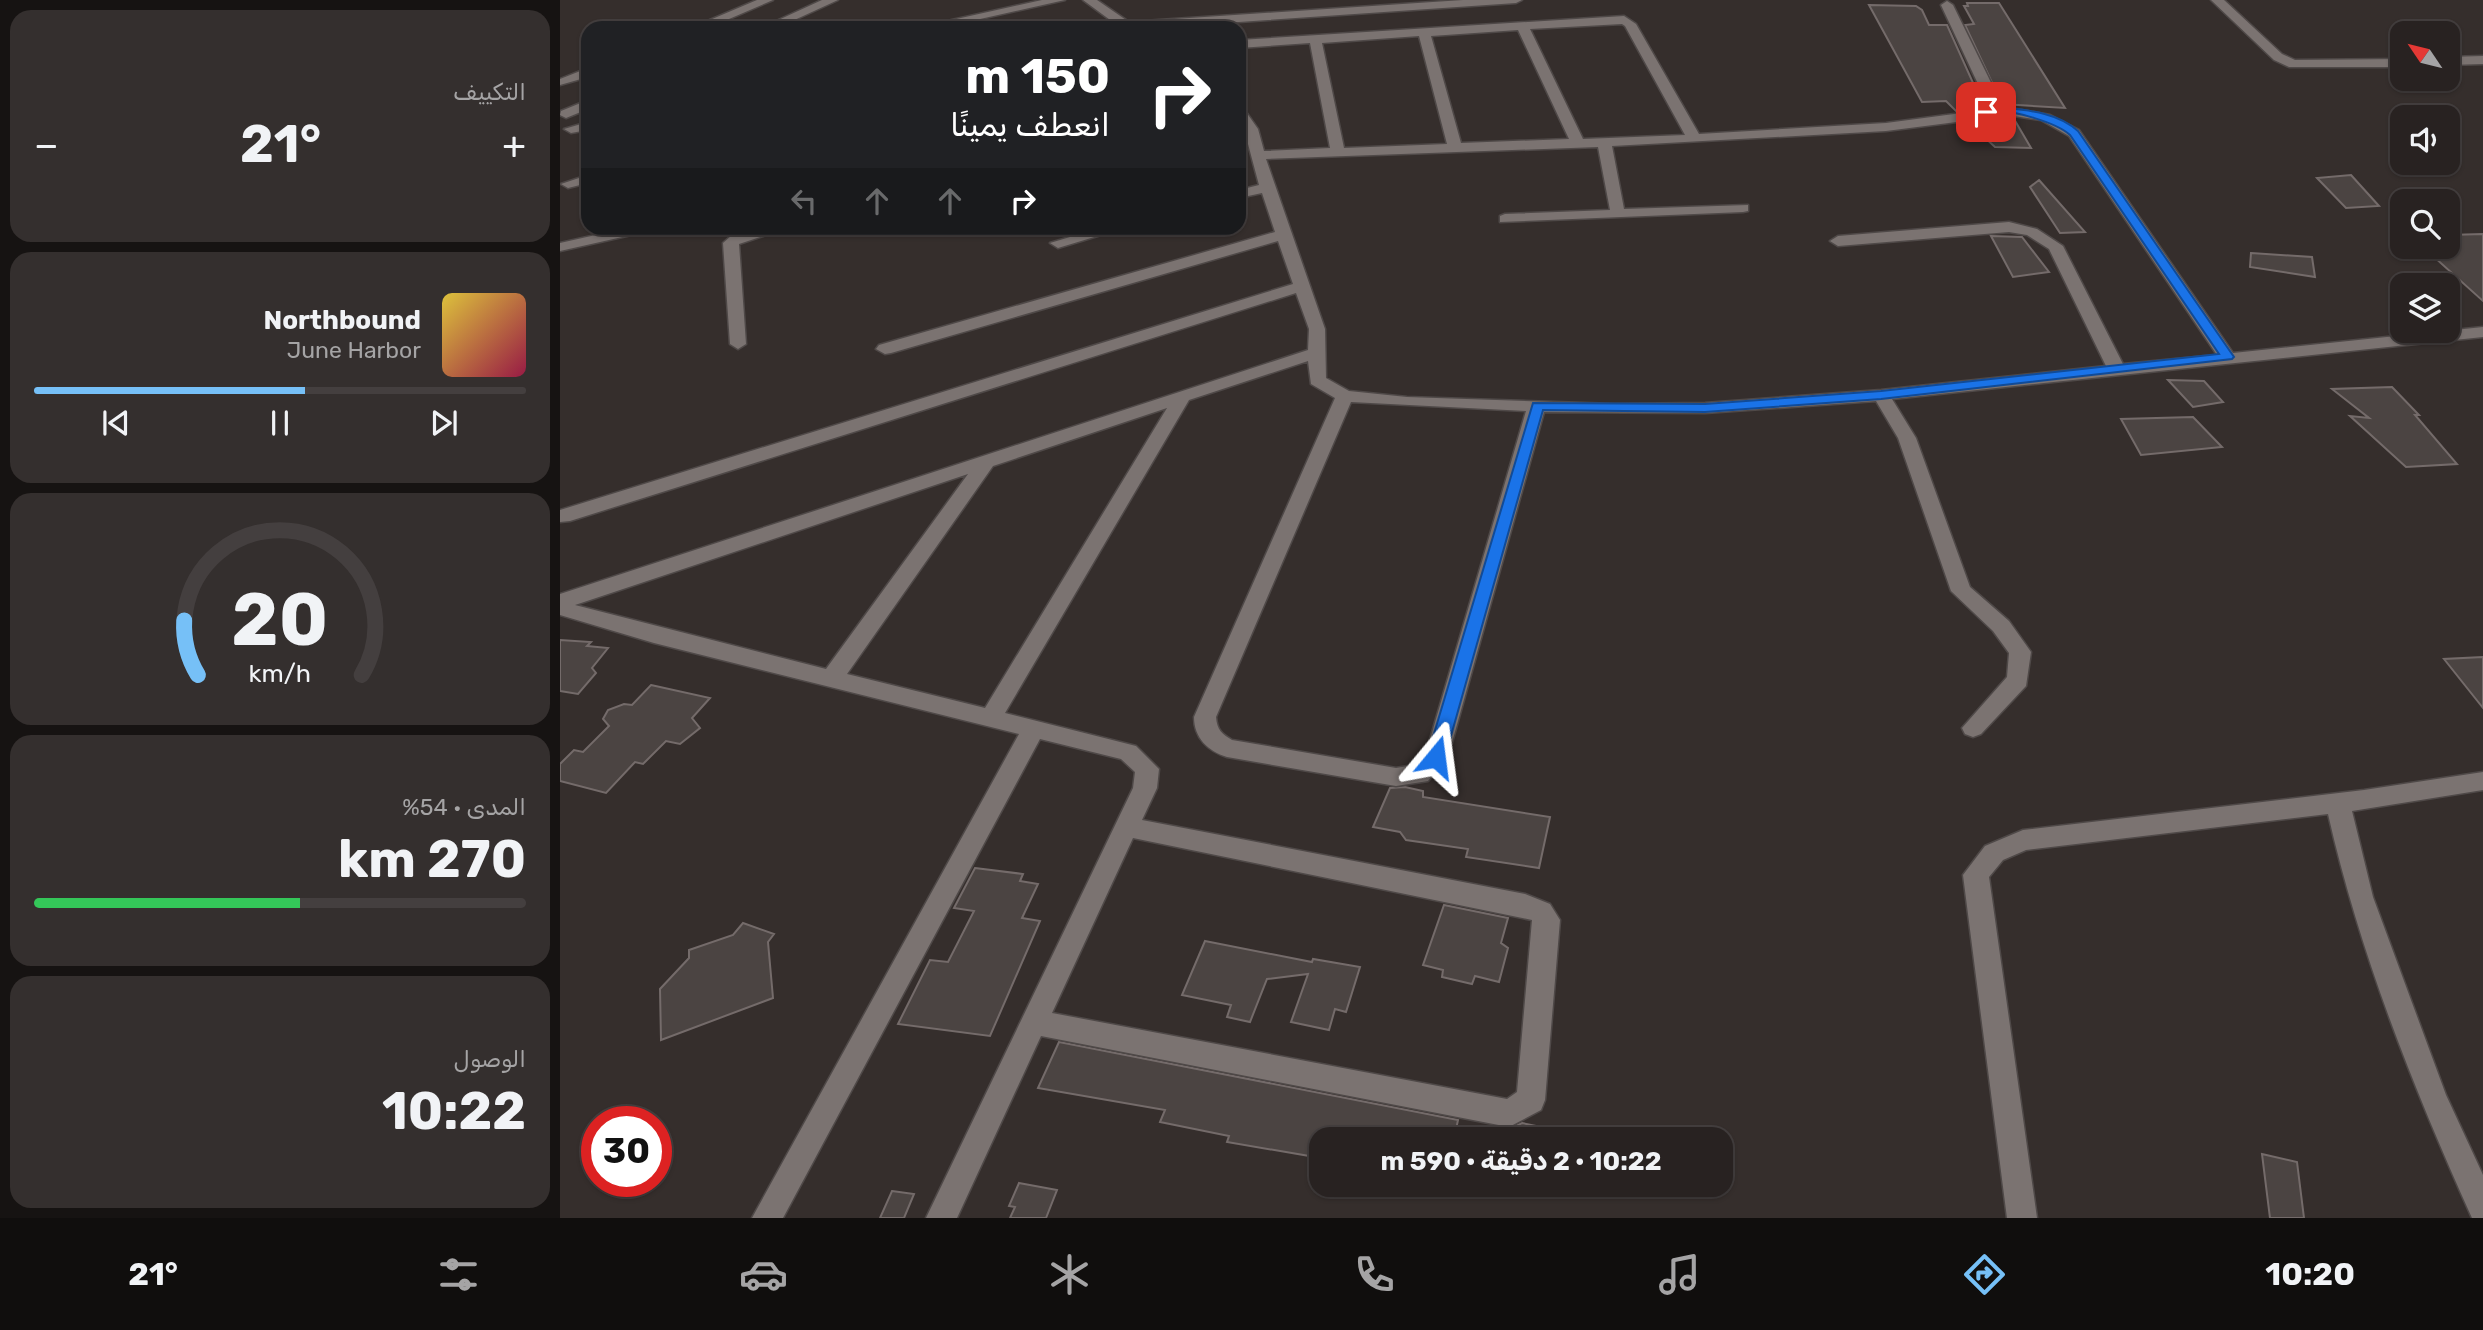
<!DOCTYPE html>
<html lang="ar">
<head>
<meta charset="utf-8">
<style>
	:root { --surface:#282221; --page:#342f2e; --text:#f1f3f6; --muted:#a5a4a5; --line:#443f3f; --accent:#76c0f7 }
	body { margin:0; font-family:Rubik,Cairo,sans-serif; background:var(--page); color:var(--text); direction:rtl; height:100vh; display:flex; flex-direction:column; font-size:26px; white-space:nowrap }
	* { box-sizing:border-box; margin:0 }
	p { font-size:23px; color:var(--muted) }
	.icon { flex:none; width:38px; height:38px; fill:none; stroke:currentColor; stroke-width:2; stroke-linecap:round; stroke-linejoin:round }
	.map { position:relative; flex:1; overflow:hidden; direction:ltr }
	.side { display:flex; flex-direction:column; gap:10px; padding:10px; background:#161312; width:560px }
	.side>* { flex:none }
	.banner { position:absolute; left:21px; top:21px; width:665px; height:214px; border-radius:21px; box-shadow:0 2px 5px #0004,0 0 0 2px var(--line); direction:rtl; background:#202124; color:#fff; overflow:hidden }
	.needle { width:46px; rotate:305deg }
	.buttons { position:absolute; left:1830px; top:21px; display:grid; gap:14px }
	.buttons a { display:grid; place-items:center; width:70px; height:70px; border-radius:14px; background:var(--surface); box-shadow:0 2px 5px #0004,0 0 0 2px var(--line); font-size:35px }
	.speed { position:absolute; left:21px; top:1106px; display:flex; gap:14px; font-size:35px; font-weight:700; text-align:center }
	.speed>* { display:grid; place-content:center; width:91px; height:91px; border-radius:50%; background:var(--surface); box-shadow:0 2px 5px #0004,0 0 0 2px var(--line); line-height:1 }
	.speed .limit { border:10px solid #d22; background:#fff; color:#111 }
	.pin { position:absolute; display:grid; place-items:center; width:60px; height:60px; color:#fff; margin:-30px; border-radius:14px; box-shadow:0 4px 10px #0006 }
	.me { position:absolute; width:77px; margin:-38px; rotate:16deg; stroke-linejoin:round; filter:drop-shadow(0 0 5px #0008) }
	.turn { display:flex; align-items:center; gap:24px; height:147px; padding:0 21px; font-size:32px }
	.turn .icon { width:91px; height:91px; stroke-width:2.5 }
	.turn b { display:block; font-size:49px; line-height:60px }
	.lanes { display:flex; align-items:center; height:66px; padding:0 21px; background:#0003; justify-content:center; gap:35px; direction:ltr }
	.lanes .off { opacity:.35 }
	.big { font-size:52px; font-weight:700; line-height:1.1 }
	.side .card { flex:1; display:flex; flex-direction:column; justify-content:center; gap:10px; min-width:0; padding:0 24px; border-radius:21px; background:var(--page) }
	.side .dial { align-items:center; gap:0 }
	.dial svg { height:182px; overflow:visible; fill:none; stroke:var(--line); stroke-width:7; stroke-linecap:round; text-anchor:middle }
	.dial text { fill:var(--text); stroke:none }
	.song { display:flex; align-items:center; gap:21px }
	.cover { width:84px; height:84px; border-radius:10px; background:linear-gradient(135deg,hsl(50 70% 55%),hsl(340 70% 35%)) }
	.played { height:7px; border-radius:4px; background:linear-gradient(90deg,var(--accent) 55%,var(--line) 55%) }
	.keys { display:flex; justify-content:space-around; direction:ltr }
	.heat { display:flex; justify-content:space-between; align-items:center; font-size:38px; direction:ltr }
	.charge { height:10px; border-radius:5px; background:linear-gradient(90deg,#34c759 54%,var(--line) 0) }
	.trip { position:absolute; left:749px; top:1127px; width:424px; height:70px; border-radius:21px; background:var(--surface); box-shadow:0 2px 5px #0004,0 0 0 2px var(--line); font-weight:700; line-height:70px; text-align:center; direction:rtl }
	.menu { display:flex; height:112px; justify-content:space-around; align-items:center; background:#100e0d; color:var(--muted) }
	.menu .icon { width:49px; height:49px }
	.menu .current { color:var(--accent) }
	.menu b { font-size:32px; color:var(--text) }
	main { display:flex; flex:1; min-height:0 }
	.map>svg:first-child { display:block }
	.building { fill:#4b4442; stroke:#746b6a; stroke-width:2 }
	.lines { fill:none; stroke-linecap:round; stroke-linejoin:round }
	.minor-casing { stroke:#4f4948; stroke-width:3 }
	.minor { fill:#7b7371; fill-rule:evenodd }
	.route { fill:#1a73e8; stroke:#114b97; stroke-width:2 }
</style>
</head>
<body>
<main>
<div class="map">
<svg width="1923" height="1218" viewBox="0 0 1923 1218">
	<rect width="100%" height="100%" fill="#352e2c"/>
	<path class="building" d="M1407,3h32l66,105 -63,-4 -37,-79 9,-1 -10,-18h4z
		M1309,5l47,1 6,4 7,15h18l36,80 -27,6 -10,-10 -24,1z
		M1433,116l21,3 17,29 -36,-1 -26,-24z
		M1791,175l28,31 -33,2 -29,-30z
		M1479,180l46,52 -25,1 -30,-46z
		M1923,234v67l-60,-54h25v-12z
		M1431,236l31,1 27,35 -36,5z
		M1691,253l61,4 3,20 -65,-10z
		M1608,380l36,1 19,21 -30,5z
		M1832,387l27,28h-4l42,49 -51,3 -56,-51 19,2 -37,-29z
		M1633,417l29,30 -81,8 -20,-36z
		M0,640l31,2 -4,4 21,2 -16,20 4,5 -18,21 -18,-3z
		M1923,657v51l-39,-49z
		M91,685l59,13 -18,20 8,10 -20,16 -14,-3 -23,23 -8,-2 -29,31 -46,-12v-17l14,-14 9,2 26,-26 -6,-7 5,-9 16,-6 8,1z
		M845,787l18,4v6l127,20 -11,51 -73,-11 2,-8 -62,-9 -6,-8 -27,-5 17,-39z
		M415,868l48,6 -3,7 18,3 -16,34 18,3 -50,115 -92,-12 32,-64 18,2 26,-51 -20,-3z
		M884,905l64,13 -7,25 7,5 -9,34 -24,-6 -3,8 -30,-7 1,-7 -20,-5z
		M183,923l31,11 -6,8 5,56 -112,42 -1,-51 29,-31v-8l44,-15z
		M645,941l107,21 1,-3 47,8 -14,45 -11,-3 -6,21 -38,-8 17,-48 -41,5 -17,43 -23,-5 4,-12 -49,-10z
		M499,1042l399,78 -4,19h-133v19l-94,-16 2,-6 -69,-14 5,-12 -127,-22z
		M962,1123l34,7v9h-63l3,-12 14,2z
		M1702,1154l35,8 7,56h-34z
		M459,1183l38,7 -11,28h-36l5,-11 -6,-1z
		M332,1191l22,3 -10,24h-24z"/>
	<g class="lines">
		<defs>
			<path id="minor" d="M197,0h16l-65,28h-17z
				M262,0h16l-61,28h-16z
				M482,0h23l-125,28h-24z
				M523,0h14l32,22 334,-22h59l-6,3 -366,25h-29z
				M1651,0h13l58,54 13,6 108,-1v8h-114l-15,-7z
				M1387,1l6,4 47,96 -2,5 52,9 29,15 154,223 250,-26v10l-591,62 24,39 54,149 39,34 22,31 -5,34 -45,48 -8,3 -8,-3 -3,-6 45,-51 2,-24 -16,-22 -42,-40 -53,-153 -22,-37 -171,12 -161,-1 -96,345 -20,24 -32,5 -169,-29c-19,-6 -33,-19 -33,-40l141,-319 -24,-14 -3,-23 -119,39 -184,313 131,33 23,23 -2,19 -15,32 383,74 25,10 10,16 -15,180 -4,10 -32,17 -468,-91 -84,182h-31l207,-430 2,-16 -14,-13 -81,-20 -257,479h-31l267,-484 -365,-91 -94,-28v-21l748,-244 1,-21 -13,-36 -726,228 -10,1v-12l733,-226 -15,-43 -387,112 -6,1 -9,-5 3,-4 396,-113 -13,-39 -23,5v-8l20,-5 -15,-56 -5,-7v-14l5,1 14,20 6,22 66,-3 -20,-105 -71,5v-8l385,-24 12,8 63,110 187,-11 91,-12 8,-4 1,-6 -45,-96zM1062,24l3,2 60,109 -102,4 -53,-110zM958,30l51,109 -108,4 -30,-107zM859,36l28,108 -103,4 -22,-105zM1433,113l48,7 28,16 148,219 -94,9 -60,-118 -26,-17 -28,-7 -171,14 -8,5 8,5 171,-14 18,3 22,14 57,117 -225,24 -176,13 -91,1 -207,-7 -58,-6 -23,-13 -1,-49 -59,-170 332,-12 12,63 -105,4 -5,2v6l243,-10 5,-1v-6l-124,4 -12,-63 274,-15 94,-12zM791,402l175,9 -100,342 -12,12 -18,3 -164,-28c-10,-6 -15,-10 -16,-23zM607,408l-182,300 -138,-34 146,-208zM408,474l-142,195 -251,-64zM573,838l399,82 -15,172 -10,7 -455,-86z
				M1923,56v8l-35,1v-8z
				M28,68v9l-28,8v-6z
				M28,100v9l-22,9 -6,-3 1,-4z
				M28,122v8l-17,3 -7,-4z
				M28,175v8l-20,5 -7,-4z
				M67,228h25l-3,3 -89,20v-8z
				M202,228h25l-48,16 7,100 -8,5 -8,-5 -7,-101 9,-8z
				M540,228h24l-66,20 -8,-5z
				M1923,772v18l-131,21 21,86 73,198 37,80v43h-11c-59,-131 -112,-264 -144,-404l-302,36 -23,10 -14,17 48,341h-30l-44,-343 22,-29 38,-16 341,-40z"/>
		</defs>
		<use href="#minor" class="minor-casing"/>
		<use href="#minor" class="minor"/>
	</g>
	<path class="route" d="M1431,106c29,4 64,4 87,25l156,226 -2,2 -351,40 -176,13 -162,-2 -98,347 -3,5h-12l-3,-5 106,-354 172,1 176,-13 338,-37 -149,-219c-13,-12 -58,-26 -77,-23 -3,1 -6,3 -10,3v-5z"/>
</svg>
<div class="buttons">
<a><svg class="needle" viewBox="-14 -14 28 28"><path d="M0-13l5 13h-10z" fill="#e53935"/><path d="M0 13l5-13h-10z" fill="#a5a4a5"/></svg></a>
<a><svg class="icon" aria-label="sound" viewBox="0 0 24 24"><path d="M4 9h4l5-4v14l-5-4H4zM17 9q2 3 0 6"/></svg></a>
<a><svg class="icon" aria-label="search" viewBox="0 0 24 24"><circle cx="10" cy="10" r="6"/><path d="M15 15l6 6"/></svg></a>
<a><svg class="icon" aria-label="layers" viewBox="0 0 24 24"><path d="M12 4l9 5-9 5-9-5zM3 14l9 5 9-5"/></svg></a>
</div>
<div class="speed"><div class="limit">30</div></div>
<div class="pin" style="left:1426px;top:112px;background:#d93025"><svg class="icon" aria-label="arrive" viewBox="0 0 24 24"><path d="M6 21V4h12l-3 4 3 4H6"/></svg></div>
<svg class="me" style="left:876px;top:757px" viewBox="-20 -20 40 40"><path d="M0-17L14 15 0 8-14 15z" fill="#1a73e8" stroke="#fff" stroke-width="4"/></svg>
<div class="trip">10:22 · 2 دقيقة · 590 m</div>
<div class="banner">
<div class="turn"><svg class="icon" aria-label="right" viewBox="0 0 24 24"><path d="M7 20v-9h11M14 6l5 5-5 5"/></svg><div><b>150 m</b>انعطف يمينًا</div></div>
<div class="lanes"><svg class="icon off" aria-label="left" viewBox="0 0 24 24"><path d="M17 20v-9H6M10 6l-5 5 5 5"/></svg><svg class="icon off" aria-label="ahead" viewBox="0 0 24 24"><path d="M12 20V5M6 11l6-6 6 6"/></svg><svg class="icon off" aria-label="ahead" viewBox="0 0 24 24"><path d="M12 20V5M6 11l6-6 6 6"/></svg><svg class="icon" aria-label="right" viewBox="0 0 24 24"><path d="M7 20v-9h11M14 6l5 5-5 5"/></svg></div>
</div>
</div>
<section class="side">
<div class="card"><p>التكييف</p>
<div class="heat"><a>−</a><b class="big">21°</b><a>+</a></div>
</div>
<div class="card">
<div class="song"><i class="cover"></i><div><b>Northbound</b><p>June Harbor</p></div></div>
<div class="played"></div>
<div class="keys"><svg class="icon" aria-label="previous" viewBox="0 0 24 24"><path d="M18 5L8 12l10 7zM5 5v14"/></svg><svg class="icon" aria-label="pause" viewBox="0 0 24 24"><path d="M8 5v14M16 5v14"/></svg><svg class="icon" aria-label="next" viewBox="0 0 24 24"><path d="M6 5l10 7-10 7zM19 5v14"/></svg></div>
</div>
<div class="card dial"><svg viewBox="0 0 100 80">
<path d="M14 69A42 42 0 1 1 86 69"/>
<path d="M14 69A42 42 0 0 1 8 45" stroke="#76c0f7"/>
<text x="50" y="56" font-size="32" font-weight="700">20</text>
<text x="50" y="72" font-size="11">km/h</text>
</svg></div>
<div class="card"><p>المدى · 54%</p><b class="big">270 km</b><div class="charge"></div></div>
<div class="card"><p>الوصول</p><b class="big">10:22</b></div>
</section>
</main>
<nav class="menu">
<b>10:20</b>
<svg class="icon current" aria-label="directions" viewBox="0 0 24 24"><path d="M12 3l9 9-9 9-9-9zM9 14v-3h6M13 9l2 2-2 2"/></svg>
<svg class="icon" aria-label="music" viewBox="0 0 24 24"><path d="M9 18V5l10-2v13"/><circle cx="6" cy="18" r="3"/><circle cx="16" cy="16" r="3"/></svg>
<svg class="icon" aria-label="phone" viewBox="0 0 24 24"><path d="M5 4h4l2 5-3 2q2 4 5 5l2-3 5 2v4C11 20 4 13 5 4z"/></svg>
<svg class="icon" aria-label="climate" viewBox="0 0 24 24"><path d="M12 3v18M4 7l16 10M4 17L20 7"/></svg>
<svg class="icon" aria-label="car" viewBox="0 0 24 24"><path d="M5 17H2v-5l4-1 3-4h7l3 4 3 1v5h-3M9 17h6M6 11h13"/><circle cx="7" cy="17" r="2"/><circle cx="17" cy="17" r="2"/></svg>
<svg class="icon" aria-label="filters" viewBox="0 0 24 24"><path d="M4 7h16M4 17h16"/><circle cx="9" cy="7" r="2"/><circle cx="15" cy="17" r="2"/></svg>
<b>21°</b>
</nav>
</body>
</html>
